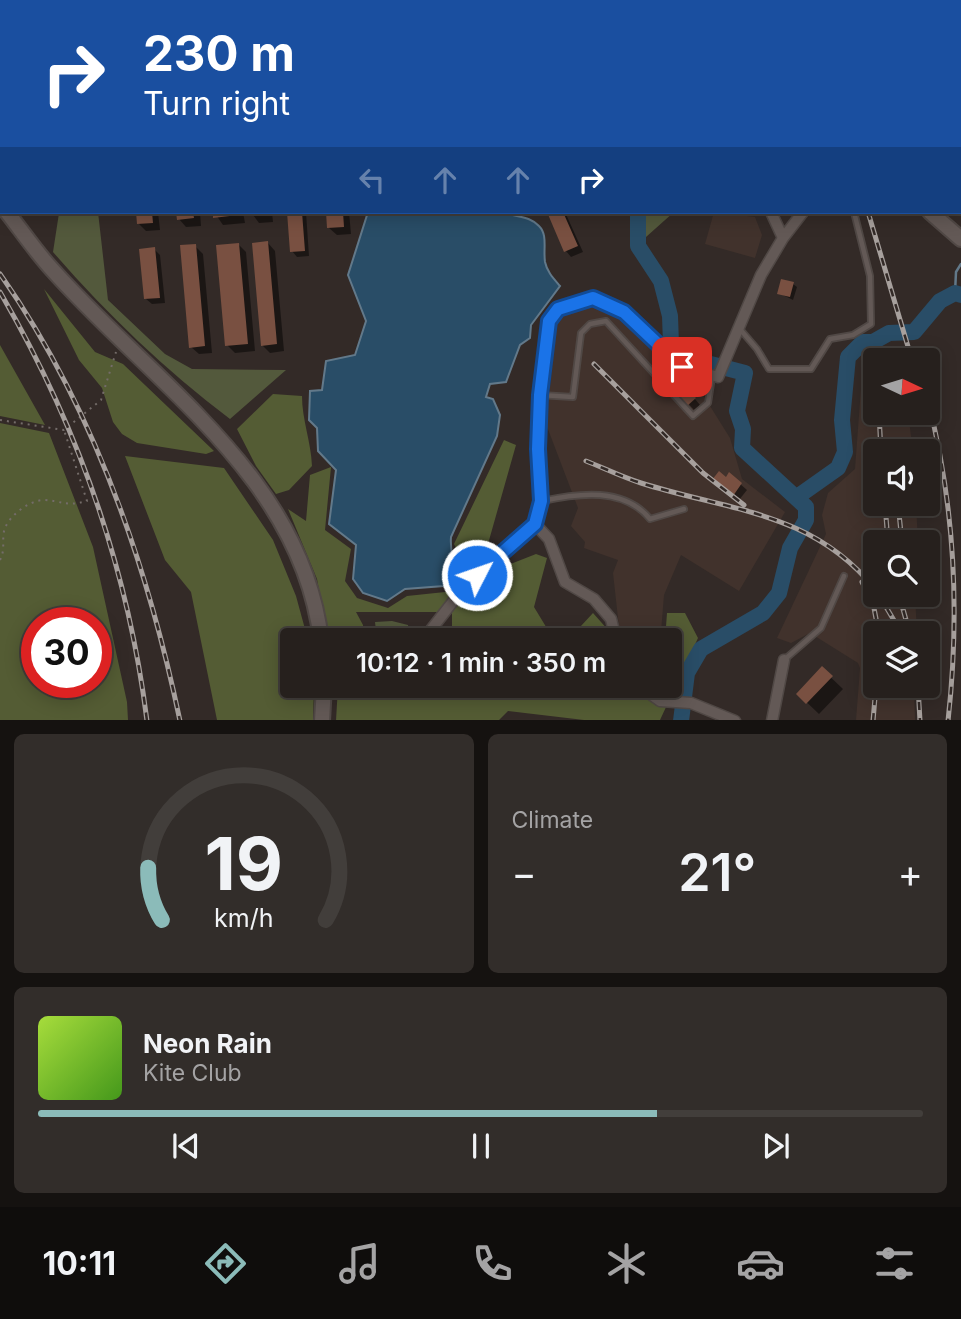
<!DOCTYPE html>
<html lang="en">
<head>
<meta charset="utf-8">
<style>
	:root { --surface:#26201d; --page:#322d2a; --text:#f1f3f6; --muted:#a4a3a4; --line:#423e3b; --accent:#8bbbb9 }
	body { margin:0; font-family:Inter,sans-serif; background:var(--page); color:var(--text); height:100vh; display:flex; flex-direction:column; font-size:26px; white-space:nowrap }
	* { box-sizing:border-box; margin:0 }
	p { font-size:23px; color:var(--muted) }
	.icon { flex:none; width:38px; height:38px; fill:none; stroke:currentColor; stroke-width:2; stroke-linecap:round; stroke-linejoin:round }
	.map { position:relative; height:720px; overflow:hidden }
	.sheet { display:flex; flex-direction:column; gap:14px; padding:14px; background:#151210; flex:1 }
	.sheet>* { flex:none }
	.hud { position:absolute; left:0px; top:0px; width:962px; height:214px; box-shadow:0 4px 18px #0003,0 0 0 2px var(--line); background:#1a4fa0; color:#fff; overflow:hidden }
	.needle { width:46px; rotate:94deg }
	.controls { position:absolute; left:863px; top:348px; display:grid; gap:14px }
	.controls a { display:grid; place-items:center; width:77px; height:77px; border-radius:7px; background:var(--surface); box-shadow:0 4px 18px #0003,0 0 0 2px var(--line); font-size:35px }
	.speed { position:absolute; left:21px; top:607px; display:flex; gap:14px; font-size:35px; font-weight:700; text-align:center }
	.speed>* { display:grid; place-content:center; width:91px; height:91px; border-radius:50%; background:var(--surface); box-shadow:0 4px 18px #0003,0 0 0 2px var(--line); line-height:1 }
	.speed .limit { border:10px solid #d22; background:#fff; color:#111 }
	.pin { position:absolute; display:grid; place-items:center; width:60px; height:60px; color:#fff; margin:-30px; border-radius:14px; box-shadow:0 4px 10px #0006 }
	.me { position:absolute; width:77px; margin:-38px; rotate:49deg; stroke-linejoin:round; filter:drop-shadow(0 0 5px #0008) }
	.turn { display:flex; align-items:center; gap:24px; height:147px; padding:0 28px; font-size:32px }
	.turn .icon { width:91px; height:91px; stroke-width:2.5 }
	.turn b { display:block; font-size:49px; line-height:60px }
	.lanes { display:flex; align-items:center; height:66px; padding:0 28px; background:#0003; justify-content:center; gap:35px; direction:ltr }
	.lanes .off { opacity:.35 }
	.big { font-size:52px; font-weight:600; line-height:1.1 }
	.sheet .card { flex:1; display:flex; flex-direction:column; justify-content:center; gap:10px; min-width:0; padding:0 24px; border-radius:10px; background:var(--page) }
	.sheet .dial { align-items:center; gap:0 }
	.dial svg { height:182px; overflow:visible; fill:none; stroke:var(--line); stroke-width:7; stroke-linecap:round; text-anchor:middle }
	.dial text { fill:var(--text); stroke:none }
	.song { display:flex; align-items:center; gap:21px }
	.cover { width:84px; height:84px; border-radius:10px; background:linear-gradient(135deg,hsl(80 70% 55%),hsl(100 70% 35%)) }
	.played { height:7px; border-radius:4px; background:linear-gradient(90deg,var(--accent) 70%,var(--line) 70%) }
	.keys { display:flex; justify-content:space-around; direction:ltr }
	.heat { display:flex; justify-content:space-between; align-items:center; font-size:38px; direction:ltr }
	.sheet .tiles { flex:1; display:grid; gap:14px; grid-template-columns:1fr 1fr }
	.card:last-child { grid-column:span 2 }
	.trip { position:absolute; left:280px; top:628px; width:402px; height:70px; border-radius:7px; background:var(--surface); box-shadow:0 4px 18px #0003,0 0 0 2px var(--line); font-weight:600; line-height:70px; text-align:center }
	.tabs { display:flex; height:112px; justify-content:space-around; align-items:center; background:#0f0d0c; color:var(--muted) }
	.tabs .icon { width:49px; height:49px }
	.tabs .selected { color:var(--accent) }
	.tabs b { font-size:32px; color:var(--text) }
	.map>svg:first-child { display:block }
	.built { fill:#41322c }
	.green { fill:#53593c }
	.forest { fill:#545c34; fill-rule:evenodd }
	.water { fill:#294d67; stroke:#62798a; stroke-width:2 }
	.shadow { fill:#0007 }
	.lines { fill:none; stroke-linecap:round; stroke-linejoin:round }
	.stream { stroke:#62798a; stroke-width:2.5 }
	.river { stroke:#294d67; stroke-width:16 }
	.building { fill:#795041 }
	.lane-casing { stroke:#504845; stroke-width:8 }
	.street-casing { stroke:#504845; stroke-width:13 }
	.secondary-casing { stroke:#504845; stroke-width:18 }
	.path { stroke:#746c69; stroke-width:2; stroke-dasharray:2 5; stroke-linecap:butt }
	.lane { stroke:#635956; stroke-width:4.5 }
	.street { stroke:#635956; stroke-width:10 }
	.secondary { stroke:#635956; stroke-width:14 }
	.rail-casing { stroke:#a7a09d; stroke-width:5 }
	.rail { stroke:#332a27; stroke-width:2.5; stroke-dasharray:8; stroke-linecap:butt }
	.route-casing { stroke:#114b97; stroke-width:18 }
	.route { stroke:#1a73e8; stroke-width:12 }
</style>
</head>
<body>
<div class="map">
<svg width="961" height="721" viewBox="0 0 961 721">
	<rect width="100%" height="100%" fill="#332a27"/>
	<path class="built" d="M714,212l41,5 7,18 -7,23 -50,-14z
		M590,303l35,16 32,26 43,45 30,48 12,41 43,33 -46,79 -58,-36 -17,40 -3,37 -42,-5 -6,-54 5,-13 -34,-12 1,-6 -14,-16 7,-18 -32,-84 11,-104 8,-11z
		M889,348l6,12h-20v53h33l5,38 -38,1v52h41l2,38h-43v53h40l2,38 -42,1v52h39l1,34h-59l4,-52 -2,-5 -48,-30 -19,10 -14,-5 49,-104 -4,-19 6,-22 27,-24 8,-108 8,-11z"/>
	<path class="green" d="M63,212h35l10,88 57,54 27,15 94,1 -56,49c-66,-50 -123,-105 -177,-167l6,-39z
		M644,212h30l-28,25z
		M392,621l16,4 2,15h-33l-2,-18z"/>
	<path class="forest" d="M44,289l51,63 28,12 91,87 -8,3 -69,-11 -15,-9 -9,-12 -11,-34 -23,-28z
		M0,345l45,80 -45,-9z
		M273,394l29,2c0,24 9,45 10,70l-23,24 -13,4 -20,-28 -19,-37z
		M0,423l49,10 44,114 34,155 1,18h-128zM96,623v59h-59v-59z
		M504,440l12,5 -32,113 11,12 41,-16 11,4 -13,49 20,33h-109l7,-5v-23h-96l7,13v15h-35l-11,-61 -29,-70 18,12 4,-46 21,-8 -6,63 26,19 -6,32 12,17 31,10 19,-12 38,-4 13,-15 4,-16 -8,-17z
		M125,456l99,12 49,72 23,56 12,44h-16v46h22l-1,34h-96l-26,-128 -26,-32z
		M593,613l24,27h-49z
		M667,613h18l13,25 -38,82h-76l-76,-9 -9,9 -163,1 2,-35h332v-46h-5z"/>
	<path class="water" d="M368,212h136c11,6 25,3 35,14 9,9 4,23 6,36 2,10 9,17 15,24l-29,39 -1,13 -10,7 -14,37 -16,2 -4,13 7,2 7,16 -3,21 -46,101c-2,24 11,26 -7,49l-39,3 -18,12 -24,-8 -10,-14 3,-34 -27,-21 7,-54 -18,-19 -1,-23 -8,-8 1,-29 12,-1 4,-29 29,-6 11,-34 -18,-46z"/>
	<path class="shadow" d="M161,0h22v2h-22z
		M196,0h29v2h-29z
		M233,0h20v2h-20z
		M274,0h21v2h-21z
		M315,0h19v2h-19z
		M355,0h21v2h-21z
		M506,0h22v2h-22z
		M137,212h21l2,18 -14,1 -8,-8z
		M178,212h22l1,14 -15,1 -7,-8z
		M214,212h29l2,11 -22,2z
		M251,212h21l1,10 -14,1z
		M289,212h17l3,44 -12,1 -5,-6z
		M328,212h21l2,22 -14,1 -8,-7z
		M549,212h16l18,40 -12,5 -5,-6z
		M268,243l7,8 9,100 -14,2 -8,-8z
		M238,244l8,8 9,99 -20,2 -8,-8z
		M195,246l8,8 9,99 -13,1 -8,-7z
		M154,249l6,6 5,48 -13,1 -6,-5z
		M793,284l4,3 -4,13 -14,-7z
		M656,367h12l32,38 -6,5z
		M730,475l17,15 -8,10 -19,-15z
		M822,669l21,20 -24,25 -21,-20z"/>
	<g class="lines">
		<path class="stream" d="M955,293l1,-21 5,-8"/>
		<path class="river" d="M642,0l1,2
			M638,212v34l23,35 9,35 1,28 32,18 42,11 -8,38 6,18 -1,19 64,59v13l-16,28 -11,45 -16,20 -62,36 -14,24 -6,48
			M797,497l41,-29 7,-16 -3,-32 6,-63 15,-15h10l16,-9 25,-1 26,-31 15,-8 6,2"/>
	</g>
	<path class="building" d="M136,212h16l1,11 -16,1z
		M176,212h17l1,6 -17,2z
		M213,212h24l1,3 -25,3z
		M287,212h15l3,39 -15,1z
		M326,212h17l1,15 -17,1z
		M547,212h16l15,34 -14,6z
		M268,241l9,103 -16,2 -9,-103z
		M239,243l9,101 -23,2 -9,-101z
		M196,244l9,102 -16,2 -9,-103z
		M155,247l5,51 -16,1 -5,-50z
		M781,279l13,3 -4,15 -13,-3z
		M662,359l34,39 -9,8 -34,-39z
		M719,471l7,6 3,-5 13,11 -9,13 -21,-16z
		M822,666l11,10 -27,28 -10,-10z"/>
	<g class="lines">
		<defs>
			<path id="lane" d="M739,328l18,21 12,20h42l19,-30 23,-4 18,-11 -1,-48 -16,-64
				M540,395l33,2 8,-64 9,-9 16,-3 87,95 15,-13 4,-26
				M542,501c37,-8 82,-14 108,18l34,-10
				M784,660l37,-32 23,-52"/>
			<path id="street" d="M862,0l1,2
				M907,2l1,-2
				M771,212l12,26
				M535,524l14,15 16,43 29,17 17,20 5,21
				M423,640l35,-45 77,-71 6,-23 -3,-52 2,-54 9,-74 9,-13 35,-10 31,14 58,55 36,10 43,-102 22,-37 20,-26
				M639,686l21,15 31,2 44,18
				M772,721l12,-61"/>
			<path id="secondary" d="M698,0v2
				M7,212c14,18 27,37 42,54 101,115 253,210 272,374
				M930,212l31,27
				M322,721l2,-35"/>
		</defs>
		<use href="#lane" class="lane-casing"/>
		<use href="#street" class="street-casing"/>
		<use href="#secondary" class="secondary-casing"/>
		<path class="path" d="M0,109l2,-1
			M0,420l64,10 37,-30 15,-48
			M0,560c6,-11 1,-22 5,-32 5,-13 25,-28 39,-28 20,1 20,7 43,1l-23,-71"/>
		<use href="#lane" class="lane"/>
		<use href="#street" class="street"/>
		<use href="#secondary" class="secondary"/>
		<defs>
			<path id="rail" d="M793,0l1,2
				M868,212l44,148
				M0,274c93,132 147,289 180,447
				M0,292c77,132 128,277 147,429
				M594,364l109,109 41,32
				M928,401c27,105 32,212 20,320
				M879,413l2,39
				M586,461c18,7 36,16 55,22 88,28 171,28 234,106
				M885,504l3,38
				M898,504l4,38
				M862,582l11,21 6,31
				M879,595l23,39
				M899,595l11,39
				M918,686l2,35
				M873,721l3,-35"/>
		</defs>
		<use href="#rail" class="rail-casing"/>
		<use href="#rail" class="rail"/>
	</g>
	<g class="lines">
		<defs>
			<path id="route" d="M477,575l58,-51 6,-23 -3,-52 2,-54 9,-74 9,-12 35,-11 31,14 58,55"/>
		</defs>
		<use href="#route" class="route-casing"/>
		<use href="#route" class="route"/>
	</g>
</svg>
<div class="controls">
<a><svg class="needle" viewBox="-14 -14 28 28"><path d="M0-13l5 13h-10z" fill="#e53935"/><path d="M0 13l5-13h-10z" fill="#a4a3a4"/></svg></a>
<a><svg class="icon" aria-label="sound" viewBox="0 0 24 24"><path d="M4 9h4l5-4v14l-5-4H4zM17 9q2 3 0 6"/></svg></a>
<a><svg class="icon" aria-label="search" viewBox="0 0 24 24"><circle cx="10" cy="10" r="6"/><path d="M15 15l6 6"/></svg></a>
<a><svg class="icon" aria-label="layers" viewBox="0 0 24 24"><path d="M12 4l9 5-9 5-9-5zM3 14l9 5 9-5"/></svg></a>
</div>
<div class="speed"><div class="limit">30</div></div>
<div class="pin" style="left:682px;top:367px;background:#d93025"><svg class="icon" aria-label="arrive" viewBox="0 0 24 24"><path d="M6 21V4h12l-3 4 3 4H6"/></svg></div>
<svg class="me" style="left:477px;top:575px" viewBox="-20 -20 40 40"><circle r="17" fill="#1a73e8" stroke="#fff" stroke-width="3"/><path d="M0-11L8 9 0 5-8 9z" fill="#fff"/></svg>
<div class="trip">10:12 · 1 min · 350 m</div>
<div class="hud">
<div class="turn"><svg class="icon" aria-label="right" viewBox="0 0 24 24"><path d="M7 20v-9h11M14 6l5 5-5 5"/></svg><div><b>230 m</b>Turn right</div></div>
<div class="lanes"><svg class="icon off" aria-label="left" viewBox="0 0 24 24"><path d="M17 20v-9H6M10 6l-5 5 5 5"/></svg><svg class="icon off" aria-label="ahead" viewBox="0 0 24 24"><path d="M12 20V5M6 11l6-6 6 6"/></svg><svg class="icon off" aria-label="ahead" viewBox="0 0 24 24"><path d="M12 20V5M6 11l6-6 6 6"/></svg><svg class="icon" aria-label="right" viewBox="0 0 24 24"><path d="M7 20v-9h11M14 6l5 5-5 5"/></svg></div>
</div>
</div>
<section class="sheet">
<div class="tiles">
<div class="card dial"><svg viewBox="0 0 100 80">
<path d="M14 69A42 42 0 1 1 86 69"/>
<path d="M14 69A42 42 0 0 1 8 46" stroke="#8bbbb9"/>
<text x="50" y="56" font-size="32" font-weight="700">19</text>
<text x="50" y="72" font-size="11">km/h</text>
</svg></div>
<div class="card"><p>Climate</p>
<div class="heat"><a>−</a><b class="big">21°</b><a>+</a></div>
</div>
<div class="card">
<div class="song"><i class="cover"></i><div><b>Neon Rain</b><p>Kite Club</p></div></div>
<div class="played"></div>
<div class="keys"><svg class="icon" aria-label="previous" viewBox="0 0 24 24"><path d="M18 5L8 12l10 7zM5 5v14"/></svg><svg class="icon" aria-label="pause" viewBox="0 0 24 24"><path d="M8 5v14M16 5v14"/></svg><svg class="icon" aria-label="next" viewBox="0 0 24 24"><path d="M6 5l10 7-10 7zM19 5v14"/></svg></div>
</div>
</div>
</section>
<nav class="tabs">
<b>10:11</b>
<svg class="icon selected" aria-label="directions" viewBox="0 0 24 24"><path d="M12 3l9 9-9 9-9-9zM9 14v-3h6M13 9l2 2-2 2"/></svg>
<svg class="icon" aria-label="music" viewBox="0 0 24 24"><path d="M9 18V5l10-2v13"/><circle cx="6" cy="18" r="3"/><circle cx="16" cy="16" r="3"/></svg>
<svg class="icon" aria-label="phone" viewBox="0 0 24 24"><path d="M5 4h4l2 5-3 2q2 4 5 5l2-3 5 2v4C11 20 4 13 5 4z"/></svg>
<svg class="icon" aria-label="climate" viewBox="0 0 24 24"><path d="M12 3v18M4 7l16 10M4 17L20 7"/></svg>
<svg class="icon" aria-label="car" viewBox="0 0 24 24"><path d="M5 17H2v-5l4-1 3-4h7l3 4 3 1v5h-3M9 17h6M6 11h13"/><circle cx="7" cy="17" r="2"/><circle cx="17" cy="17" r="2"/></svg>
<svg class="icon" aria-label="filters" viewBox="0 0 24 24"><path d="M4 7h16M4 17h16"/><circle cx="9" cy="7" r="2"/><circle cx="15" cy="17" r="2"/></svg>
</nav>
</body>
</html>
